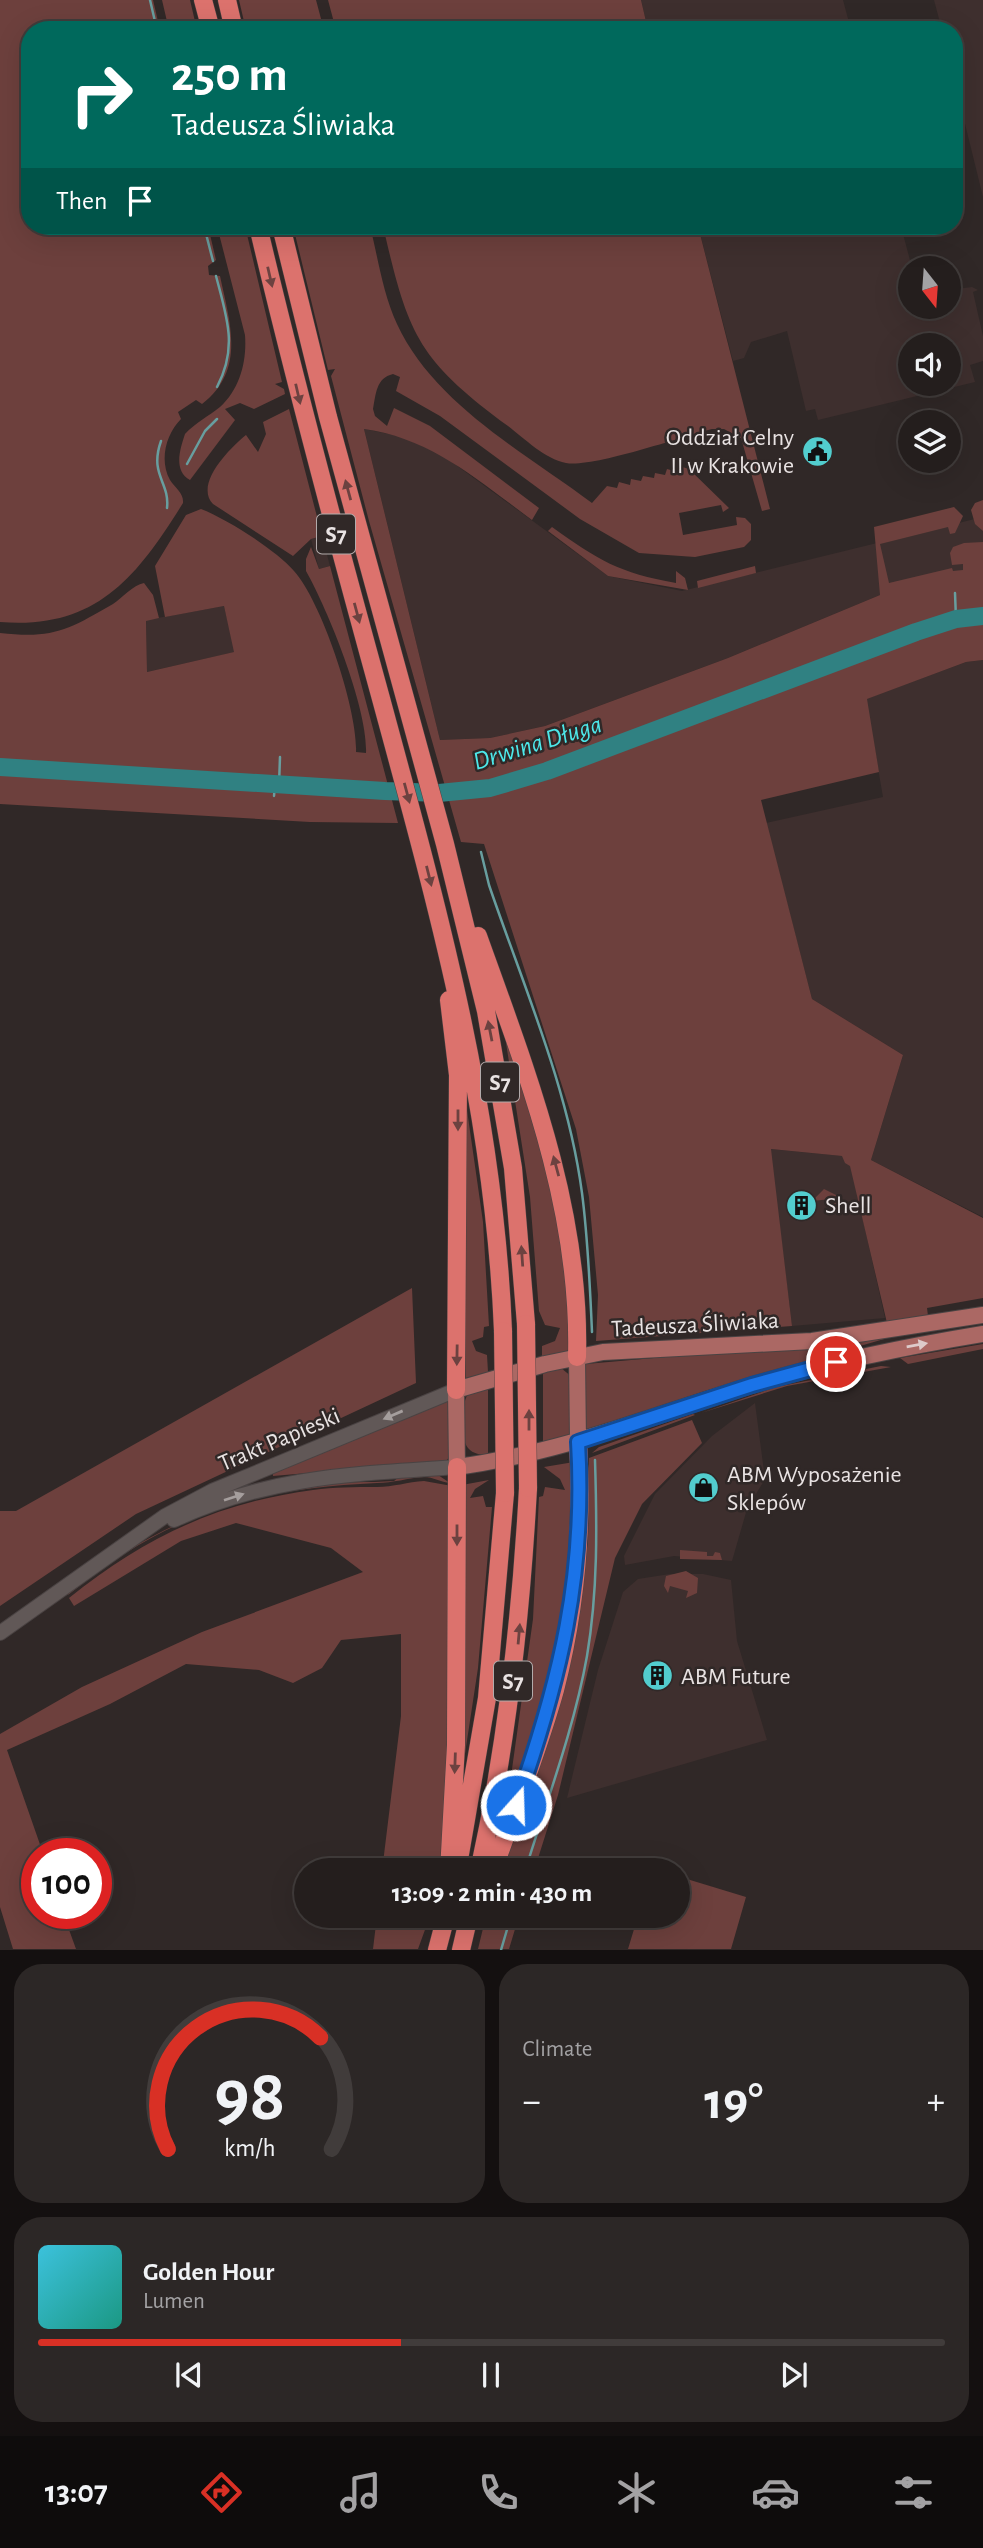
<!DOCTYPE html>
<html lang="en">
<head>
<meta charset="utf-8">
<style>
	:root { --surface:#241e1d; --page:#2c2726; --text:#f1f3f6; --muted:#a3a2a4; --line:#413c3b; --accent:#d93025 }
	body { margin:0; font-family:"Alegreya Sans",sans-serif; background:var(--page); color:var(--text); height:100vh; display:flex; flex-direction:column; font-size:26px; white-space:nowrap }
	* { box-sizing:border-box; margin:0 }
	p { font-size:23px; color:var(--muted) }
	.icon { flex:none; width:38px; height:38px; fill:none; stroke:currentColor; stroke-width:2; stroke-linecap:round; stroke-linejoin:round }
	.map { position:relative; height:1950px; overflow:hidden }
	.details { display:flex; flex-direction:column; gap:14px; padding:14px; background:#141010; flex:1 }
	.details>* { flex:none }
	.hud { position:absolute; left:21px; top:21px; width:942px; height:214px; border-radius:28px; box-shadow:0 7px 28px #0002,0 0 0 2px var(--line); background:#00695c; color:#fff; overflow:hidden }
	.needle { width:46px; rotate:163deg }
	.fabs { position:absolute; left:898px; top:256px; display:grid; gap:14px }
	.fabs a { display:grid; place-items:center; width:63px; height:63px; border-radius:50%; background:var(--surface); box-shadow:0 7px 28px #0002,0 0 0 2px var(--line); font-size:35px }
	.speed { position:absolute; left:21px; top:1838px; display:flex; gap:14px; font-size:35px; font-weight:700; text-align:center }
	.speed>* { display:grid; place-content:center; width:91px; height:91px; border-radius:50%; background:var(--surface); box-shadow:0 7px 28px #0002,0 0 0 2px var(--line); line-height:1 }
	.speed .limit { border:10px solid #d22; background:#fff; color:#111 }
	.pin { position:absolute; display:grid; place-items:center; width:60px; height:60px; color:#fff; margin:-30px; border:4px solid #fff; border-radius:50%; box-shadow:0 2px 7px #0007 }
	.me { position:absolute; width:77px; margin:-38px; rotate:20deg; stroke-linejoin:round; filter:drop-shadow(0 0 5px #0008) }
	.turn { display:flex; align-items:center; gap:24px; height:147px; padding:0 35px; font-size:32px }
	.turn .icon { width:91px; height:91px; stroke-width:2.5 }
	.turn b { display:block; font-size:49px; line-height:60px }
	.then { display:flex; align-items:center; height:66px; padding:0 35px; background:#0003; gap:14px; font-size:26px }
	.big { font-size:52px; font-weight:600; line-height:1.1 }
	.details .widget { flex:1; display:flex; flex-direction:column; justify-content:center; gap:10px; min-width:0; padding:0 24px; border-radius:28px; background:var(--page) }
	.details .dial { align-items:center; gap:0 }
	.dial svg { height:182px; overflow:visible; fill:none; stroke:var(--line); stroke-width:7; stroke-linecap:round; text-anchor:middle }
	.dial text { fill:var(--text); stroke:none }
	.song { display:flex; align-items:center; gap:21px }
	.cover { width:84px; height:84px; border-radius:10px; background:linear-gradient(135deg,hsl(190 70% 55%),hsl(170 70% 35%)) }
	.played { height:7px; border-radius:4px; background:linear-gradient(90deg,var(--accent) 40%,var(--line) 40%) }
	.keys { display:flex; justify-content:space-around; direction:ltr }
	.heat { display:flex; justify-content:space-between; align-items:center; font-size:38px; direction:ltr }
	.details .tiles { flex:1; display:grid; gap:14px; grid-template-columns:1fr 1fr }
	.widget:last-child { grid-column:span 2 }
	.trip { position:absolute; left:294px; top:1858px; width:396px; height:70px; border-radius:35px; background:var(--surface); box-shadow:0 7px 28px #0002,0 0 0 2px var(--line); font-weight:600; line-height:70px; text-align:center }
	.menu { display:flex; height:112px; justify-content:space-around; align-items:center; background:#0e0c0c; color:var(--muted) }
	.menu .icon { width:49px; height:49px }
	.menu .selected { color:var(--accent) }
	.menu b { font-size:32px; color:var(--text) }
	.map>svg:first-child { display:block }
	.built { fill:#3e2f2e; fill-rule:evenodd }
	.green { fill:#6d403d }
	.lines { fill:none; stroke-linecap:round; stroke-linejoin:round }
	.stream { stroke:#689e9f; stroke-width:2.5 }
	.river { stroke:#308182; stroke-width:18 }
	.secondary-casing { stroke:#4a4343; stroke-width:16 }
	.primary-casing { stroke:#4a4343; stroke-width:18 }
	.highway-casing { stroke:#4a4343; stroke-width:19 }
	.secondary { stroke:#615857; stroke-width:14 }
	.primary { stroke:#ab6864; stroke-width:16 }
	.highway { stroke:#dc726d; stroke-width:18 }
	.highway-bridge-casing { stroke:#4a4343; stroke-width:19; stroke-linecap:butt }
	.highway-bridge { stroke:#dc726d; stroke-width:18 }
	.oneway { fill:#6c4240 }
	.oneway2 { fill:#ddcaca }
	.oneway3 { fill:#a59e9d }
	.route-casing { stroke:#114b97; stroke-width:18 }
	.route { stroke:#1a73e8; stroke-width:12 }
	.labels { text-anchor:middle; stroke-width:5; stroke-linejoin:round; paint-order:stroke }
	.shield { fill:#302827; stroke:#b2abab; stroke-width:2 }
	.shield-label { font-size:23px; font-weight:bold; fill:#e9e3e3 }
	.poi-label { font-size:24px; fill:#e9e3e3; stroke:#302827; text-anchor:start }
	.street-label { font-size:24px; fill:#e9e3e3; stroke:#302827 }
	.water-label { font-size:26px; font-style:italic; fill:#4de8ea; stroke:#302827 }
</style>
</head>
<body>
<div class="map">
<svg width="983" height="1950" viewBox="0 0 983 1950">
	<rect width="100%" height="100%" fill="#302827"/>
	<path class="built" d="M641,0h202l8,30h-203z
		M934,0h49v197l-29,-118v-49h-12z
		M698,226h203l11,42 -2,38h38l1,-16 23,-3 6,3 -5,2 10,44v25l-13,4 5,17 -157,38 -3,-11 -9,2 -19,-80 -36,11 -7,16 -11,3zM910,345h38v38h-38z
		M364,429l35,7 42,18 167,122 74,15 301,-74v53l-103,25 -152,63 -183,68 -55,12 -50,2z
		M322,536l8,30 -11,3 -8,-30z
		M224,606l11,46 -88,20 -1,-52z
		M983,660v557l-112,-57 32,-105 -91,-56 -46,-176 117,-26 -17,-98 100,-37z
		M770,1149l73,7 8,10 34,152 -93,8z
		M755,1403l10,76 -18,30 -15,52 -58,-5 -49,9 -1,-9 31,-62 57,-58z
		M670,1574h33l28,6 6,61 30,99 -200,58 31,-128 25,-78 15,-13z"/>
	<path class="green" d="M0,0h153l7,30h-130v196h178l8,34 -8,6 1,9 11,1c10,47 26,94 -18,128l-6,-4 -18,12 3,7c-15,15 -22,41 -11,61 5,8 14,13 13,23 -46,74 -87,127 -183,119z
		M162,0h28l7,30h-28z
		M239,0h77l8,30h-78z
		M328,0h313l7,30h-312z
		M217,226h28l37,156 -7,2 9,5 1,5 -31,15 -14,-6 -15,6 10,11 -45,60c-17,-9 -10,-31 -5,-46 10,-11 24,-18 35,-27 20,-18 27,-46 25,-72z
		M293,226h77c8,32 13,68 27,98 37,80 127,128 195,179l15,-17 10,2 2,-6 11,3 1,-6 10,2 2,-5 11,2 1,-5 10,2 2,-6 11,3 1,-6 10,3 40,39 -6,4 -2,-7 -42,8 4,22 54,-10 -1,-8 9,1 6,6v16l-7,7 -49,10 -56,-4 -59,-34 -140,-103 -44,-25 4,-14 -7,-3c-17,4 -17,20 -20,35l2,7 12,10 7,-18 36,18 109,82 -7,12c-53,-39 -101,-82 -168,-91l76,311 50,-2 55,-12 183,-68 152,-63 -6,-68 80,-20 9,9 -8,17 -5,1 -2,-7 -68,17 9,39 63,-15 1,3 10,-1v-6l-11,1 -2,-12 3,-6 11,-4 19,-1v118l-17,2 -99,37 12,73 -118,28 51,199 91,56 -32,105 112,58v80l-56,10 1,8 -41,7 -37,-157 -5,-3 -3,-7 -71,-7 21,177 -196,15 2,-46 -9,-98 -13,-68 -92,-285 -23,-2 -92,-321 -38,-145 4,-7 -7,1z
		M383,226h315l72,283 -8,2 -21,-73 -17,-9h-12c-31,8 -120,39 -146,34 -21,-4 -41,-24 -58,-37 -91,-67 -100,-92 -125,-200z
		M289,409l33,127 -11,3 -18,17 -80,-52c-19,-20 17,-56 33,-69l12,17 8,-18 -3,-12z
		M983,500v31l-8,-7 -4,-14 4,-7z
		M201,509c26,10 75,41 93,62 28,31 64,140 62,181l10,1c2,-44 -37,-141 -60,-182v-12l5,-12 8,22 11,-3 68,257 -88,-1 -310,-18v-171c53,6 68,-3 113,-29 9,-6 20,-19 31,-21l9,12 6,23 -13,3 1,51 87,-20 -10,-46 -59,11 -10,-51 31,-51z
		M552,527c46,33 67,46 124,56v-12l9,7 3,12 -80,-14 -60,-45z
		M755,566l1,7 -58,15 -1,-7z
		M504,1030l18,46 41,147 7,128 -28,7v-12l13,-5 5,-13 -15,-3 -6,-14 -9,-114z
		M464,1089l19,133 6,104 -5,1 -1,10 -11,4 4,10 11,4 1,17 -22,6z
		M824,1189l16,8 -4,5 2,9 -7,-12 -19,2z
		M412,1288l4,95 -280,131 -136,92v-95h16z
		M891,1337l-186,54 -120,40 1,-67z
		M983,1344v5l-75,15 -8,-6z
		M881,1366l10,1 -104,19 -86,27 75,-26z
		M561,1368l11,9v54l-5,6 -24,7v-75z
		M488,1384v71c-7,0 -15,-1 -20,-7 -8,-9 -7,-44 0,-54 4,-6 13,-7 20,-10z
		M448,1399l4,2v53l-6,7 -173,15v-3z
		M693,1414l2,1 -103,38 7,-6z
		M692,1420l10,23 -60,61 -27,54 -57,237 -24,76h-34l80,-273 8,-57 1,-83z
		M574,1462l-7,148 -33,122 -28,80 27,-193 6,-122 4,-1 2,-9 20,3 -5,-11 -16,-12z
		M438,1475l12,8c-9,-1 -17,-6 -26,-6 -16,1 -31,6 -47,6 -127,6 -210,31 -309,112l4,-9c75,-52 151,-91 243,-102 27,-3 53,-1 79,-3l5,-4z
		M489,1480l-14,9 -5,9 13,-2 3,11h6l-14,161 -17,112 1,-295z
		M424,1481l28,5 -1,161 -6,190 -5,34h-58l19,-155v-82l-60,6 -19,28 -29,15 -34,-13 -73,-6 -76,40 -103,46 36,103h-6v60h26l13,36h-63l-13,-42v-173l82,-47 120,-55 161,-60 -32,-24 -95,-25 -55,18 -107,65 -5,-8c75,-60 147,-95 244,-108 21,-3 42,-3 64,-3 16,0 31,-5 47,-6z
		M680,1550l27,2v4h6l2,-4 5,1 2,7 -42,-1z
		M686,1571l12,7 -1,15 -11,5 2,-7 -18,-5 -2,7 -4,-7 2,-10z
		M677,1876l69,21 -15,52h-103l10,-33h39z
		M377,1916h53l-12,33h-45z
		M486,1916h33l-10,33h-31z"/>
	<g class="lines">
		<path class="stream" d="M150,0l7,30
			M204,226l9,35
			M216,276c11,42 22,71 1,111
			M161,441c-12,34 9,41 6,67
			M187,464l18,-33 12,-12
			M955,593l1,26
			M279,785l1,-28
			M274,796l1,-12
			M481,852l8,33c34,100 79,202 93,308 6,46 8,92 10,139
			M525,1871c22,-71 49,-142 62,-215 11,-65 10,-130 8,-196
			M501,1950l10,-34"/>
		<path class="river" d="M0,767l385,24 54,2 51,-5 57,-17 369,-139 40,-13 27,-3"/>
		<defs>
			<path id="secondary" d="M174,1520c96,-44 181,-46 283,-53
				M0,1633l165,-117 47,-25 244,-101"/>
			<path id="primary" d="M983,1315l-171,26 -209,11 -58,12 -89,26 1,77c102,-14 195,-51 292,-81 77,-23 155,-39 234,-52
				M577,1357l1,85"/>
			<path id="highway" d="M203,0l8,30
				M227,0l7,30
				M258,226c37,157 79,313 122,469 58,214 114,412 123,636
				M281,226l47,191 117,427 41,167 27,157 13,156
				M478,936c49,137 103,273 99,421
				M449,1000l9,75 -2,315
				M460,1854l27,-156 18,-205
				M449,1871l7,-126 1,-278
				M479,1871c28,-127 42,-253 49,-383
				M493,1871c21,-60 45,-120 62,-181 21,-81 28,-165 23,-248
				M437,1950l9,-34
				M461,1950l8,-34"/>
		</defs>
		<use href="#secondary" class="secondary-casing"/>
		<use href="#primary" class="primary-casing"/>
		<use href="#highway" class="highway-casing"/>
		<use href="#secondary" class="secondary"/>
		<use href="#primary" class="primary"/>
		<use href="#highway" class="highway"/>
		<defs>
			<path id="highway-bridge" d="M526,1324l2,164
				M503,1331l2,162"/>
		</defs>
		<use href="#highway-bridge" class="highway-bridge-casing"/>
		<use href="#highway-bridge" class="highway-bridge"/>
	</g>
	<defs><path id="oneway-solid" d="M-6-.8H1V-3.2L6.5 0L1 3.2V.8H-6Z" transform="scale(1.75)"/></defs>
	<g class="oneway">
		<use href="#oneway-solid" transform="translate(270 277) rotate(77)"/>
		<use href="#oneway-solid" transform="translate(298 394) rotate(77)"/>
		<use href="#oneway-solid" transform="translate(348 490) rotate(-105)"/>
		<use href="#oneway-solid" transform="translate(357 613) rotate(75)"/>
		<use href="#oneway-solid" transform="translate(407 793) rotate(75)"/>
		<use href="#oneway-solid" transform="translate(429 876) rotate(76)"/>
		<use href="#oneway-solid" transform="translate(490 1031) rotate(-101)"/>
		<use href="#oneway-solid" transform="translate(458 1120) rotate(90)"/>
		<use href="#oneway-solid" transform="translate(556 1166) rotate(-105)"/>
		<use href="#oneway-solid" transform="translate(522 1256) rotate(-94)"/>
		<use href="#oneway-solid" transform="translate(457 1355) rotate(91)"/>
		<use href="#oneway-solid" transform="translate(529 1420) rotate(-90)"/>
		<use href="#oneway-solid" transform="translate(457 1535) rotate(90)"/>
		<use href="#oneway-solid" transform="translate(519 1634) rotate(-85)"/>
		<use href="#oneway-solid" transform="translate(455 1763) rotate(92)"/>
	</g>
	<use class="oneway2" href="#oneway-solid" transform="translate(917 1345) rotate(-10)"/>
	<g class="oneway3">
		<use href="#oneway-solid" transform="translate(393 1415) rotate(157)"/>
		<use href="#oneway-solid" transform="translate(234 1497) rotate(-18)"/>
	</g>
	<g class="lines">
		<defs>
			<path id="route" d="M516,1805c44,-124 70,-231 62,-363l174,-57 84,-23"/>
		</defs>
		<use href="#route" class="route-casing"/>
		<use href="#route" class="route"/>
	</g>
	<defs>
		<symbol id="civic-disc" viewBox="-11 -11 22 22"><circle r="9.5" fill="#52cdce" stroke="#302827"/><path d="M-.6-6.5H3V-4.5H.6V-3L4-1V1h2V6H-6V1h2V-1L-.6-3ZM-1.2 2.5V6h2.4V2.5Z" fill="#111"/></symbol>
		<symbol id="building-disc" viewBox="-11 -11 22 22"><circle r="9.5" fill="#52cdce" stroke="#302827"/><path d="M-4-6H4V6H1V3H-1V6H-4ZM-2.5-4.3h1.7v1.8h-1.7ZM.8-4.3h1.7v1.8H.8ZM-2.5-1h1.7V.8h-1.7ZM.8-1h1.7V.8H.8Z" fill="#111"/></symbol>
		<symbol id="shop-disc" viewBox="-11 -11 22 22"><circle r="9.5" fill="#52cdce" stroke="#302827"/><path d="M-5-2.5h2.3a2.7 3.5 0 0 1 5.4 0H5L5.5 6h-11ZM-1.5-2.5h3a1.5 2.3 0 0 0-3 0Z" fill="#111"/></symbol>
	</defs>
	<g fill-rule="evenodd">
		<use href="#civic-disc" x="800" y="434" width="35" height="35"/>
		<use href="#building-disc" x="784" y="1188" width="35" height="35"/>
		<use href="#shop-disc" x="686" y="1470" width="35" height="35"/>
		<use href="#building-disc" x="640" y="1658" width="35" height="35"/>
	</g>
	<g class="labels">
		<g class="shield">
			<rect x="317" y="514.5" width="38" height="39" rx="5"/>
			<rect x="481" y="1062.5" width="38" height="39" rx="5"/>
			<rect x="494" y="1661.5" width="38" height="39" rx="5"/>
		</g>
		<g class="shield-label">
			<text x="336" y="542">S7</text>
			<text x="500" y="1090">S7</text>
			<text x="513" y="1689">S7</text>
		</g>
		<g class="poi-label">
			<text x="794" y="445" text-anchor="end">Oddział Celny<tspan x="794" dy="28">II w Krakowie</tspan></text>
			<text x="825" y="1213">Shell</text>
			<text x="727" y="1482">ABM Wyposażenie<tspan x="727" dy="28">Sklepów</tspan></text>
			<text x="681" y="1684">ABM Future</text>
		</g>
		<g class="street-label">
			<text transform="translate(695 1324) rotate(-3)" y="8">Tadeusza Śliwiaka</text>
			<text transform="translate(279 1439) rotate(-23)" y="8">Trakt Papieski</text>
		</g>
		<g class="water-label">
			<text transform="translate(537 742) rotate(-17)" y="9">Drwina Długa</text>
		</g>
	</g>
</svg>
<div class="fabs">
<a><svg class="needle" viewBox="-14 -14 28 28"><path d="M0-13l5 13h-10z" fill="#e53935"/><path d="M0 13l5-13h-10z" fill="#a3a2a4"/></svg></a>
<a><svg class="icon" aria-label="sound" viewBox="0 0 24 24"><path d="M4 9h4l5-4v14l-5-4H4zM17 9q2 3 0 6"/></svg></a>
<a><svg class="icon" aria-label="layers" viewBox="0 0 24 24"><path d="M12 4l9 5-9 5-9-5zM3 14l9 5 9-5"/></svg></a>
</div>
<div class="speed"><div class="limit">100</div></div>
<div class="pin" style="left:836px;top:1362px;background:#d93025"><svg class="icon" aria-label="arrive" viewBox="0 0 24 24"><path d="M6 21V4h12l-3 4 3 4H6"/></svg></div>
<svg class="me" style="left:516px;top:1805px" viewBox="-20 -20 40 40"><circle r="17" fill="#1a73e8" stroke="#fff" stroke-width="3"/><path d="M0-11L8 9 0 5-8 9z" fill="#fff"/></svg>
<div class="trip">13:09 · 2 min · 430 m</div>
<div class="hud">
<div class="turn"><svg class="icon" aria-label="right" viewBox="0 0 24 24"><path d="M7 20v-9h11M14 6l5 5-5 5"/></svg><div><b>250 m</b>Tadeusza Śliwiaka</div></div>
<div class="then">Then<svg class="icon" aria-label="arrive" viewBox="0 0 24 24"><path d="M6 21V4h12l-3 4 3 4H6"/></svg></div>
</div>
</div>
<section class="details">
<div class="tiles">
<div class="widget dial"><svg viewBox="0 0 100 80">
<path d="M14 69A42 42 0 1 1 86 69"/>
<path d="M14 69A42 42 0 0 1 81 20" stroke="#d93025"/>
<text x="50" y="56" font-size="32" font-weight="700">98</text>
<text x="50" y="72" font-size="11">km/h</text>
</svg></div>
<div class="widget"><p>Climate</p>
<div class="heat"><a>−</a><b class="big">19°</b><a>+</a></div>
</div>
<div class="widget">
<div class="song"><i class="cover"></i><div><b>Golden Hour</b><p>Lumen</p></div></div>
<div class="played"></div>
<div class="keys"><svg class="icon" aria-label="previous" viewBox="0 0 24 24"><path d="M18 5L8 12l10 7zM5 5v14"/></svg><svg class="icon" aria-label="pause" viewBox="0 0 24 24"><path d="M8 5v14M16 5v14"/></svg><svg class="icon" aria-label="next" viewBox="0 0 24 24"><path d="M6 5l10 7-10 7zM19 5v14"/></svg></div>
</div>
</div>
</section>
<nav class="menu">
<b>13:07</b>
<svg class="icon selected" aria-label="directions" viewBox="0 0 24 24"><path d="M12 3l9 9-9 9-9-9zM9 14v-3h6M13 9l2 2-2 2"/></svg>
<svg class="icon" aria-label="music" viewBox="0 0 24 24"><path d="M9 18V5l10-2v13"/><circle cx="6" cy="18" r="3"/><circle cx="16" cy="16" r="3"/></svg>
<svg class="icon" aria-label="phone" viewBox="0 0 24 24"><path d="M5 4h4l2 5-3 2q2 4 5 5l2-3 5 2v4C11 20 4 13 5 4z"/></svg>
<svg class="icon" aria-label="climate" viewBox="0 0 24 24"><path d="M12 3v18M4 7l16 10M4 17L20 7"/></svg>
<svg class="icon" aria-label="car" viewBox="0 0 24 24"><path d="M5 17H2v-5l4-1 3-4h7l3 4 3 1v5h-3M9 17h6M6 11h13"/><circle cx="7" cy="17" r="2"/><circle cx="17" cy="17" r="2"/></svg>
<svg class="icon" aria-label="filters" viewBox="0 0 24 24"><path d="M4 7h16M4 17h16"/><circle cx="9" cy="7" r="2"/><circle cx="15" cy="17" r="2"/></svg>
</nav>
</body>
</html>
